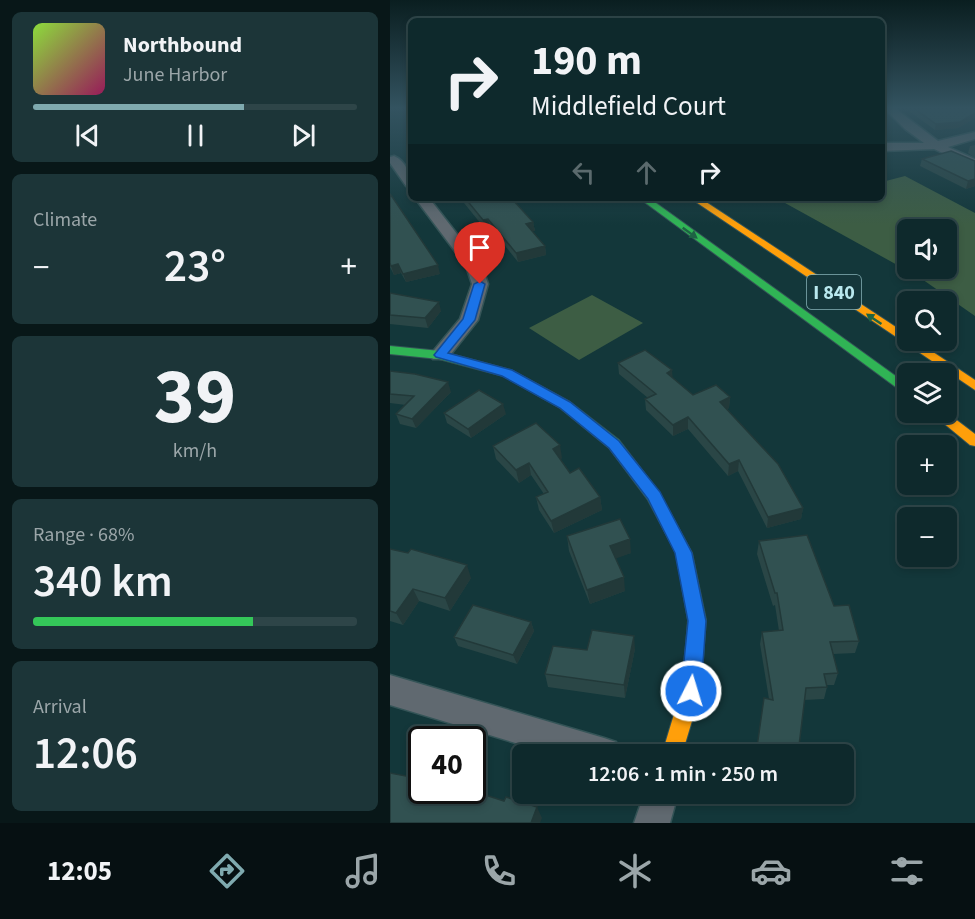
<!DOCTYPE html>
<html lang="en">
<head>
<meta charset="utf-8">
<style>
	:root { --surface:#0e292c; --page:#1c3538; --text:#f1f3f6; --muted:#9ba6a9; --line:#2e4548; --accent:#7faaaf }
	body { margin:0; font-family:"Source Sans 3",sans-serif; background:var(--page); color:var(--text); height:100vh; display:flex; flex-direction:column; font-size:22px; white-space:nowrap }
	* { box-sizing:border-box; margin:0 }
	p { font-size:20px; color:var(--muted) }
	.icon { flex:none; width:33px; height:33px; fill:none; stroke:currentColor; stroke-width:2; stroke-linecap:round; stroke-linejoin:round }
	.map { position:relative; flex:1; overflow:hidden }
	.drawer { display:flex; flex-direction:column; gap:12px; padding:12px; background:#081718; width:390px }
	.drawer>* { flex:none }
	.hud { position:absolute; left:18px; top:18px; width:477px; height:183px; border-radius:9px; box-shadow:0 3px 9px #0003,0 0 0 2px var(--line); background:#0e292c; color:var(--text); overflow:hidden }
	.buttons { position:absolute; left:507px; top:219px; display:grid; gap:12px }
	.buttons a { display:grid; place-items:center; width:60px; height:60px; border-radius:9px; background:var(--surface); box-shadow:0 3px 9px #0003,0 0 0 2px var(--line); font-size:30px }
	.speed { position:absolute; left:18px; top:726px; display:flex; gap:12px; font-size:30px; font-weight:700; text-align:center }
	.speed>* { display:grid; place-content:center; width:78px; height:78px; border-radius:50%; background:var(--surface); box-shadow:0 3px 9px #0003,0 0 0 2px var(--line); line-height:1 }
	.speed .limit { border:3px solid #111; border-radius:9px; background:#fff; color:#111 }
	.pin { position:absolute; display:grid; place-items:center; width:51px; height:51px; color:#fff; margin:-62px -26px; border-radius:50% 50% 50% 0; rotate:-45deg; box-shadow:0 0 6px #0007 }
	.pin .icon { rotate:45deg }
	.me { position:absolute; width:66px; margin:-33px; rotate:5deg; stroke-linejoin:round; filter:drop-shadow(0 0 4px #0008) }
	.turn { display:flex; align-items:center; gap:21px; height:126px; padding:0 24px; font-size:27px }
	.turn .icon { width:78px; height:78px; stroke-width:2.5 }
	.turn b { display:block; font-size:42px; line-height:51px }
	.lanes { display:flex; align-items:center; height:57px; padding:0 24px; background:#0003; justify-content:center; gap:30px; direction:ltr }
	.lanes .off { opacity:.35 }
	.big { font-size:45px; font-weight:600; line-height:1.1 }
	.drawer .tile { flex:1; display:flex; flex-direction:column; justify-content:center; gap:9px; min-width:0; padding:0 21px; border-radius:9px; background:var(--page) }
	.drawer .dial { align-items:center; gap:0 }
	.dial b { font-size:78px; line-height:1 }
	.song { display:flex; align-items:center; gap:18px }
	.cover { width:72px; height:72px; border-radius:9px; background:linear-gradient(135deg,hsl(90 70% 55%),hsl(330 70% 35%)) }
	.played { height:6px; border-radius:3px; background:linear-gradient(90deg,var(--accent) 65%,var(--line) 65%) }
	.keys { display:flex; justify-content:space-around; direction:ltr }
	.heat { display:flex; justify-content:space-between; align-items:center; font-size:33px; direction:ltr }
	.charge { height:9px; border-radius:4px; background:linear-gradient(90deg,#34c759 68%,var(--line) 0) }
	.trip { position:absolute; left:122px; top:744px; width:342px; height:60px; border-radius:9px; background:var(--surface); box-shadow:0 3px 9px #0003,0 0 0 2px var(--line); font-weight:600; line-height:60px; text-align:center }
	.dock { display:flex; height:96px; justify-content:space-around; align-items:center; background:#061012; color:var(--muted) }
	.dock .icon { width:42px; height:42px }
	.dock .active { color:var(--accent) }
	.dock b { font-size:27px; color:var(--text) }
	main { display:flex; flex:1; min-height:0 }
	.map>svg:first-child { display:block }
	.green { fill:#3d5d44; fill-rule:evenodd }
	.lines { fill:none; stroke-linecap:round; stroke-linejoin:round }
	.street-casing { stroke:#345457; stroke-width:3 }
	.fast-casing { stroke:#345457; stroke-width:2 }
	.slow-casing { stroke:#345457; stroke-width:2 }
	.street { fill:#606970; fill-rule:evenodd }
	.fast { fill:#30b455; fill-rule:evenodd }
	.slow { fill:#ff9f0a; fill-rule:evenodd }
	.wall { fill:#2a4646 }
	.shaded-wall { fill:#223939 }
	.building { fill:#315151; stroke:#223939; stroke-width:1.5 }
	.oneway { fill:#1e6344 }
	.route { fill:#1a73e8; stroke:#114b97; stroke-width:1.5 }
	.labels { text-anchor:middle; stroke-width:6; stroke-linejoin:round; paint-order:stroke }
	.shield { fill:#15373b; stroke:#88b3b8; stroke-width:1.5 }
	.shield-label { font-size:20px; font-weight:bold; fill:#b9e8ee }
</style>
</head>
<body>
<main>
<section class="drawer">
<div class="tile">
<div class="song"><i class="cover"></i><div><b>Northbound</b><p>June Harbor</p></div></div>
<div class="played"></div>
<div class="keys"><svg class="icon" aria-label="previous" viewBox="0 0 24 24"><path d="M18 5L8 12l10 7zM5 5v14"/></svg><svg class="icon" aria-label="pause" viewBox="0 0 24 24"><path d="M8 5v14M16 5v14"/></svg><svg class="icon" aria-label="next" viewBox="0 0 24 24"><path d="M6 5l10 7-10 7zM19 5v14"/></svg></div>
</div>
<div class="tile"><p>Climate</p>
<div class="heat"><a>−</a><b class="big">23°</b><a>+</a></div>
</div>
<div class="tile dial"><b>39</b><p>km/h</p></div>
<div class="tile"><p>Range · 68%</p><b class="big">340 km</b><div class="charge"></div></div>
<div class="tile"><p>Arrival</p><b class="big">12:06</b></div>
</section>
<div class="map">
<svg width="585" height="823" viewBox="0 0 585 823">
	<rect width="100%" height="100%" fill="#13373a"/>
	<path class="green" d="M515,176l70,37v103l-56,-39 -143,-79h106v-16zM518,230h38v38h-38z
		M202,295l51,28 -64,37 -50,-32z"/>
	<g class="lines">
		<defs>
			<path id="street" d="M495,109h11l42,32 37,-9v7l-27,8 27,12v9l-41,-19 -52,2v-8h42l-19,-14z
				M4,156c12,5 17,19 17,31l-5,-1 -16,-23v-6z
				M25,198h14l53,68 6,18 -10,36 -31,39h-14l-3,-4 30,-36 12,-35 -6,-18z
				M0,675l214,63 12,4 4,12h-68l-162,-49z
				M254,794h34l-8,29h-36z"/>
			<path id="fast" d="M249,198h10l259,187v11z
				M0,346l50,5 71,19 59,32 49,38 40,52 33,61 14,67 -2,25 -2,6 -7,3 -7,-3 -2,-6 2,-25 -12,-67 -28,-53 -39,-52 -49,-40 -57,-32 -64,-17 -49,-5z"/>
			<path id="slow" d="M300,198h10l208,137v5h7l60,40v10z
				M540,412h16l29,22v12l-5,-1z
				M305,636l7,3 2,6 -3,46 -19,63h-20l19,-63 5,-46 2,-6z"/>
		</defs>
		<use href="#street" class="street-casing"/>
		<use href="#fast" class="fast-casing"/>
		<use href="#slow" class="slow-casing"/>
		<use href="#street" class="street"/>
		<use href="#fast" class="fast"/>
		<use href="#slow" class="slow"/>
	</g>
	<path class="wall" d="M516,109h69v9l-17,10 -23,2z
		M585,145v13l-7,-5 2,-7z
		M532,159l53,2v25l-9,3 -46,-23z
		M0,194l50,80 -34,8 -5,-9 -7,2 -4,-8z
		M70,198h41l3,4 29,20 2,9h-3l13,15 1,9 -28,7 -28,-35 -5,2z
		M0,293l51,18 -13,17 -38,-4z
		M228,363l55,15 20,17 37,2 -1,11 -2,1 76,99 -2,11 -34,9 -29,-57 -10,5 -40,-47 -15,7 -27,-26 -1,-11 3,-1 -29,-24z
		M0,371l61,21 -35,36 -16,-4 -4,-10 10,-9 -16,-2z
		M54,413l62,1 -35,24 -24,-15z
		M103,446l69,12 -2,1 10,14 30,24 2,13 -48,23 -15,-23 -3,-13 8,-3 -13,-19 -12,8 -23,-24z
		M177,536l64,17 -16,5 10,33 -35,13 -21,-53z
		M369,541l75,65 25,35 -4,12 -22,1 5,19 -4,12h-7v2l-3,12 -20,1 -6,54 -29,-55 -9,-55 2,-12 17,-1 -4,-26 -2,1 -16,-52z
		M0,549l81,29 -21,33 -31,-10 -16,24 -13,-4z
		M141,622l3,9 -17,33 -59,-18 -4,-9z
		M245,649l-10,49 -77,-11 -3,-13 42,-24z
		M387,794h16l-1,3z"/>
	<path class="shaded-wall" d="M585,113v5l-17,10 -23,2 1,-6z
		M585,179v7l-9,3 2,-8z
		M98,219l2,8 -5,2 -2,-9z
		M143,222l2,9 -8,1 -1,-8z
		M155,246l1,9 -28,7 -2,-9z
		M8,264l3,9 -7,2 -3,-9z
		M48,265l2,9 -34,8 -3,-8z
		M49,302l2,9 -13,17 -3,-10z
		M282,370l1,11 -6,-8z
		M58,382l3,10 -35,36 -4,-9z
		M340,397l-1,11 -10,5 1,-11z
		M113,404l3,10 -35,24 -3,-9z
		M298,417v12l-15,7v-11z
		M170,445l2,13 -6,4 -3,-13z
		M349,460l-1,11 -10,5 1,-12z
		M139,463l2,12 -12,8 -3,-13z
		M210,497l2,13 -48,23 -3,-12z
		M413,508l-2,11 -34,9 1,-11z
		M240,539l1,14 -19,7 -2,-14z
		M77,565l4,13 -21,33 -5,-13z
		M234,577l1,14 -35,13 -3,-14z
		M23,589l6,12 -16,24 -7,-12z
		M141,622l3,9 -17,33 -4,-9z
		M244,636l1,13 -10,49 -1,-13z
		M147,807l5,11 -2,5h-9z"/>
	<path class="building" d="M525,109h60v4l-15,9 -24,2z
		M561,151l24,10v18l-7,2 -46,-22z
		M0,194l3,4 45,67 -35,9 -5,-10 -7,2 -1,-3z
		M75,198h36l3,4 9,-2 20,22 -7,2 19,22 -29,7 -28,-34 -5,1z
		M0,293l49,9 -14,16 -35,-3z
		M255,350l27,20 -5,3 26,22 23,-10 14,12 -10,5 58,62 25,44 -35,9 -29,-57 -10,4 -41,-47 -15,8 -28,-26 11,-5 -38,-31z
		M0,371l25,3 33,8 -36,37 -16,-5 18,-18 -24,-2z
		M89,390l24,14 -35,25 -24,-16z
		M146,423l24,22 -7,4 17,24 9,-5 21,29 -49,24 -15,-24 12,-5 -19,-29 -13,7 -23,-24z
		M230,519l10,20 -20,7 14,31 -37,13 -20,-54z
		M417,535l27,71 15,-1 10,36 -29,1 8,31 -14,1 3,13 -21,1 -8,66h-42l8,-56 9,2 -11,-68 21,-2 -6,-37h-2l-16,-52z
		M0,549l18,4 3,-4 56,16 -22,33 -32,-9 -17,24 -6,-2z
		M83,605l58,17 -18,33 -59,-18z
		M202,630l42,6 -10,49 -79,-11 8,-28 34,4z
		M24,772l8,3v15h48l34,11 2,-4 31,10 -6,16h-141v-50l21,4z"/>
	<defs><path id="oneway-solid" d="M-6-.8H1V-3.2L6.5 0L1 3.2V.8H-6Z" transform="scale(1.5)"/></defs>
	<g class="oneway">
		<use href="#oneway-solid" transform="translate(300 233) rotate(36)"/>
		<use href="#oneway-solid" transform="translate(484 319) rotate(-146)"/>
	</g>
	<linearGradient id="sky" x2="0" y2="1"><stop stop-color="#0a1e20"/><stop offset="0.48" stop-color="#335360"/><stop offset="1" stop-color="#335360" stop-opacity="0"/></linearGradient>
	<rect width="585" height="225" fill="url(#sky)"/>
	<path class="route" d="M90,281l5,3 -10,36 -27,33 64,17 58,32 49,39 41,51 32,61 14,68 -5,70 -3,7 -7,3 -7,-3 -3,-7 7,-70 -13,-68 -27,-54 -39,-51 -49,-40 -58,-32 -66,-19 -2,-2 29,-36 11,-35z"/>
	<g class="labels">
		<rect class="shield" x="417" y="275" width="54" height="34" rx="4.5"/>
		<g class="shield-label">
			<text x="444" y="299">I 840</text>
		</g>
	</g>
</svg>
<div class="buttons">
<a><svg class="icon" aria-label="sound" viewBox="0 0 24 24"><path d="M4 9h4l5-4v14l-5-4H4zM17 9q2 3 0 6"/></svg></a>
<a><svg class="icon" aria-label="search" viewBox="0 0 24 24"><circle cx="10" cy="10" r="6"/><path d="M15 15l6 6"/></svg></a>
<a><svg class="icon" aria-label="layers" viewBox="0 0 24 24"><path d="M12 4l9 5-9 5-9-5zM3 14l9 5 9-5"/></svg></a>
<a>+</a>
<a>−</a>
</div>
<div class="speed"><div class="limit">40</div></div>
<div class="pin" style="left:90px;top:284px;background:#d93025"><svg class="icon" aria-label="arrive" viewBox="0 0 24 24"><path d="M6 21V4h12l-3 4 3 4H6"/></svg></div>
<svg class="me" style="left:301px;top:691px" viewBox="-20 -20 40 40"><circle r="17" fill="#1a73e8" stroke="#fff" stroke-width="3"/><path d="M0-11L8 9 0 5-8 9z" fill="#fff"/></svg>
<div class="trip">12:06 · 1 min · 250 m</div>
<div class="hud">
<div class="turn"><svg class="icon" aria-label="right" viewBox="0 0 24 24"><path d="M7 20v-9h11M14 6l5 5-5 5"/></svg><div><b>190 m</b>Middlefield Court</div></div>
<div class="lanes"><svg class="icon off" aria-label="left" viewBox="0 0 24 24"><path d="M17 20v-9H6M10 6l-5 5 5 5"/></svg><svg class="icon off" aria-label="ahead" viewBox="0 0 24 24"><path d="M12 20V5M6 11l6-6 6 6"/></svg><svg class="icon" aria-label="right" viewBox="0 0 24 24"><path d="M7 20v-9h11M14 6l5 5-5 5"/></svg></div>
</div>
</div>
</main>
<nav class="dock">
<b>12:05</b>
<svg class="icon active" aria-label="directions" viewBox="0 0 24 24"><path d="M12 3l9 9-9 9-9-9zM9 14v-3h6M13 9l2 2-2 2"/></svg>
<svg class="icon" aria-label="music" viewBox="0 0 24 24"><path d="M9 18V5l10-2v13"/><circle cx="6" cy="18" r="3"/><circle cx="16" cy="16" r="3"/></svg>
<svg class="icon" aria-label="phone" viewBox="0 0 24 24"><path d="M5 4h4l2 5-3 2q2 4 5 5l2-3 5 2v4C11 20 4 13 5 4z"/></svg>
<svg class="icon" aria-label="climate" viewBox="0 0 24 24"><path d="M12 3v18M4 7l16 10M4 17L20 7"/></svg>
<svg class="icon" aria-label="car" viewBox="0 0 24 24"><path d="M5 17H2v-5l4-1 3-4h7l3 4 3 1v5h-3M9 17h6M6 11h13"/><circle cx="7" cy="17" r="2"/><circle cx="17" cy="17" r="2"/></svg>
<svg class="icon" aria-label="filters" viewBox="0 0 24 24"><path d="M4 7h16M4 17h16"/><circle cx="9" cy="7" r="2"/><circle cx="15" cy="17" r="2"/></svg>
</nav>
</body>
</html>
